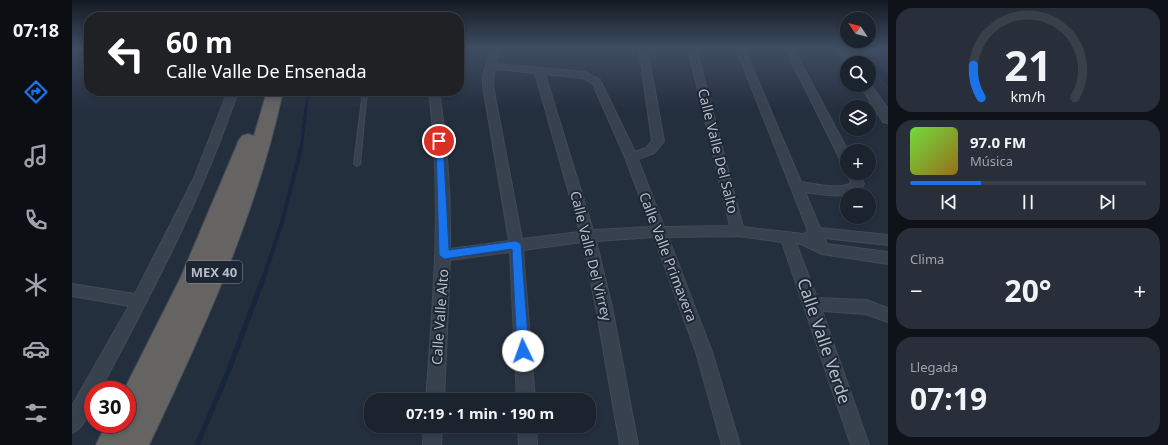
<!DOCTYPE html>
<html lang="es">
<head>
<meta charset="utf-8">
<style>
	:root { --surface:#1b232e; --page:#282f3a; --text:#f1f3f6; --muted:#a0a4aa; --line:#39404a; --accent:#1a73e8 }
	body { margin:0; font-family:"Noto Sans",sans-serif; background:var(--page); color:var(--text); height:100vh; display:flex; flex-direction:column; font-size:15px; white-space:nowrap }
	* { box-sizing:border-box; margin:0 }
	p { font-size:13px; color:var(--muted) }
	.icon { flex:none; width:22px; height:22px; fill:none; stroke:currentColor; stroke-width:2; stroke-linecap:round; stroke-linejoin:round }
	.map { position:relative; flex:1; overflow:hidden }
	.drawer { display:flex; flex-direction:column; gap:8px; padding:8px; background:#0f1319; width:280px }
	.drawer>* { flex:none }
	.guide { position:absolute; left:12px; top:12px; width:380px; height:84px; border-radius:16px; box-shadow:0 2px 6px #0003,0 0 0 1px var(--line); background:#202124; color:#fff; overflow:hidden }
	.needle { width:26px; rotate:306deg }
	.controls { position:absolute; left:768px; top:12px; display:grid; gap:8px }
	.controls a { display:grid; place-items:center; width:36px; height:36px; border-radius:50%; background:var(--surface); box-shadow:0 2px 6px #0003,0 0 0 1px var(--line); font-size:20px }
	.speed { position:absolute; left:12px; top:381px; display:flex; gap:8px; font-size:20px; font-weight:700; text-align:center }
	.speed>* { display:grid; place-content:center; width:52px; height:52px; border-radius:50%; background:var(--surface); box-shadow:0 2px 6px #0003,0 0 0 1px var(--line); line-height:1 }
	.speed .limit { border:6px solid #d22; background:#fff; color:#111 }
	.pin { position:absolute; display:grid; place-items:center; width:34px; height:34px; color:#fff; margin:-17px; border:2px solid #fff; border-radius:50%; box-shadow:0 1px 4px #0007 }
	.me { position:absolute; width:44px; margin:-22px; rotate:357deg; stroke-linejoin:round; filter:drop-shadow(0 0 3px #0008) }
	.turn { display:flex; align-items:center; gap:14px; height:84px; padding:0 16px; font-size:18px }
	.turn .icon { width:52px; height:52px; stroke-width:2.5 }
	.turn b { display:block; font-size:28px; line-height:34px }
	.big { font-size:30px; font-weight:700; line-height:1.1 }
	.drawer .widget { flex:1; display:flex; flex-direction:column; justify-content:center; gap:6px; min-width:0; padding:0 14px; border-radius:16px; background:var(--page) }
	.drawer .dial { align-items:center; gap:0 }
	.dial svg { height:104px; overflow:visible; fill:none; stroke:var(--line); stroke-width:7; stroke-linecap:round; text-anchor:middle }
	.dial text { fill:var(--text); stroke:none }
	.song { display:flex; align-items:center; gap:12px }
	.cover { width:48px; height:48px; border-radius:6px; background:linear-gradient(135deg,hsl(100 70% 55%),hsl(40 70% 35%)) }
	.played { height:4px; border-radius:2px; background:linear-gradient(90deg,var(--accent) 30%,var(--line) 30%) }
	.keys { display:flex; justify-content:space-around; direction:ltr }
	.heat { display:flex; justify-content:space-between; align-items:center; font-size:22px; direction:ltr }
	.trip { position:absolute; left:292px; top:393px; width:232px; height:40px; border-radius:16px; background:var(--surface); box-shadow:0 2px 6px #0003,0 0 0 1px var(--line); font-weight:700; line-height:40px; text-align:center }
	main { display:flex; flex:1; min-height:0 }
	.menu { display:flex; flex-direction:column; width:72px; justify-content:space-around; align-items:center; background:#0b0e12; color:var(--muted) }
	.menu .icon { width:28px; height:28px }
	.menu .on { color:var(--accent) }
	.menu b { font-size:18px; color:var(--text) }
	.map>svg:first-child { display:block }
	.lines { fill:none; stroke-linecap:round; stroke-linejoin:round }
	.stream-far2 { stroke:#17263c; stroke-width:3 }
	.stream-far1 { stroke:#17263c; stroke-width:4 }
	.stream { stroke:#17263c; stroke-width:5 }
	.canal { fill:#17263c; fill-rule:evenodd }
	.service-casing { stroke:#414a57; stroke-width:2 }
	.minor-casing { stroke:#414a57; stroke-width:2 }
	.tertiary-casing { stroke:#414a57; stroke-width:2 }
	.trunk-casing { stroke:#434c59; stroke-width:2 }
	.service { fill:#38414e; fill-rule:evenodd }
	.minor { fill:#38414e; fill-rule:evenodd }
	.tertiary { fill:#38414e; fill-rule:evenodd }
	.trunk { fill:#656462; fill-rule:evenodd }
	.route { fill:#1a73e8; stroke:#114b97 }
	.labels { text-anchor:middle; stroke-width:4; stroke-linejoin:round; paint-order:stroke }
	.shield { fill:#1d2633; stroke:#878f9c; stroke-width:1 }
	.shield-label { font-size:13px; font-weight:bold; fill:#b4bcc9 }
	.street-label { font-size:14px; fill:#b4bcc9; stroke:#1d2633 }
	.near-street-label { font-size:17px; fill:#b4bcc9; stroke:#1d2633 }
</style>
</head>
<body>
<main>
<nav class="menu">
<b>07:18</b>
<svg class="icon on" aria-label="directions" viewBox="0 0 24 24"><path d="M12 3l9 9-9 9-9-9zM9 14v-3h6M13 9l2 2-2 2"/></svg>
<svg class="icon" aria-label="music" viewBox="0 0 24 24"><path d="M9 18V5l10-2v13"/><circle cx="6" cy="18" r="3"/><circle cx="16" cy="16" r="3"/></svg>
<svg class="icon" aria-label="phone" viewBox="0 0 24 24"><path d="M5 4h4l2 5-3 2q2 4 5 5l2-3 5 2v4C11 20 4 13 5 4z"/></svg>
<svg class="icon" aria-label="climate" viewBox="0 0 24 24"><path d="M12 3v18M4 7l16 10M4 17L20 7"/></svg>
<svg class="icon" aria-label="car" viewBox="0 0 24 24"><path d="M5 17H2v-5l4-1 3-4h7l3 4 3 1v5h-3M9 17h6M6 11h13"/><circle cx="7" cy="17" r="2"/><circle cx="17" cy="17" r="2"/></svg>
<svg class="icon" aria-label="filters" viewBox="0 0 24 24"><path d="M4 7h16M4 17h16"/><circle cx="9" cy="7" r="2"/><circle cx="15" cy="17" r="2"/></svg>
</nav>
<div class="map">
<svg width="816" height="445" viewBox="0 0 816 445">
	<rect width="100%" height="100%" fill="#242f3e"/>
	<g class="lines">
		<path class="stream-far2" d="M229,150l7,-59"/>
		<path class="stream-far1" d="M191,280l19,-58 19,-73"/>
		<path class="stream" d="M125,445l31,-73 35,-93"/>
		<path class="canal" d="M788,48h8l20,27v10l-3,-1z"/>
		<defs>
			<path id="service" d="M291,91h4l-7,73 -3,2 -3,-2z"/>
			<path id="minor" d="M419,48h8l-3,16 89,8 15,8 35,72 11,-4 6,-7 -13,-93h8l17,93 -10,12 -16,6 26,68 66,-1 -42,-178h8l47,179 61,7 4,-3 -72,-183h8l57,134c12,2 40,8 50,1l-4,-10h12l5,11c-10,18 -43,10 -59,8l15,36 68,7v10l-64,-7 3,6 61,8v12l-66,-10 -21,-10 -5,-1 21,55 49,2 22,8v14l-22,-8 -44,-3 47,134h-18l-69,-203 -44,-6 -70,1 44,115 28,93h-18l-26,-93 -42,-115 -58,4 16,66 26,138h-18l-24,-138 -13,-65 -60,8 12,150h-18l-7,-148 -60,8 -6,140h-18c8,-104 16,-206 3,-309h10c8,52 12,105 11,158l59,-8 -26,-155v-10zM422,69l41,4 45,159 -58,7 -29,-153zM473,74l38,4 10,6 32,73 26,70 -58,3z
				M713,48h8l55,103 -1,14 -6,-4z
				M156,91h10c-35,105 -86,202 -138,299h-7c0,14 -7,37 -21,43v-27l57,-100 -57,-10v-12l63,10 59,-116z
				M352,426h18l-1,19h-18z
				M446,426h18l1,19h-18z"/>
			<path id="tertiary" d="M764,48h10l11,15h-10v2z
				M797,82l19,27v14l-5,-1 -23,-37h9z"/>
			<path id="trunk" d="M195,91h16c-26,123 -80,240 -134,354h-53l10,-21h21v-34h-3l56,-111 59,-139 3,-4 6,-2 6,2z"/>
		</defs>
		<use href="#service" class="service-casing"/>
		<use href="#minor" class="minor-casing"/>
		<use href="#tertiary" class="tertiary-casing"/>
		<use href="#trunk" class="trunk-casing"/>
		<use href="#service" class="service"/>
		<use href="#minor" class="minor"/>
		<use href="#tertiary" class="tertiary"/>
		<use href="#trunk" class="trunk"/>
	</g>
	<linearGradient id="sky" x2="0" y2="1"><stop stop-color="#141a22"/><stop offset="0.44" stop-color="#3f4d63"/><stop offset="1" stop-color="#3f4d63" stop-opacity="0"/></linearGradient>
	<rect width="816" height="110" fill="url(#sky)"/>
	<path class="route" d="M367,138l4,3 6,109 67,-9 5,3 8,107 -2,4 -4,1 -4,-1 -2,-4 -5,-102 -68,10 -5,-4 -3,-114z"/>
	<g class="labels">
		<rect class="shield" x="114" y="261" width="56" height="22" rx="3"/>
		<g class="shield-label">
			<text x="142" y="277">MEX 40</text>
		</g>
		<g class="street-label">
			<text transform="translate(646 151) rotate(76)" y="5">Calle Valle Del Salto</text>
			<text transform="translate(519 256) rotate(76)" y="5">Calle Valle Del Virrey</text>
			<text transform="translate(596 257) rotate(69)" y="5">Calle Valle Primavera</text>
			<text transform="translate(368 317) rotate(-86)" y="5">Calle Valle Alto</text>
		</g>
		<g class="near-street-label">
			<text transform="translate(752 341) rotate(71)" y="6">Calle Valle Verde</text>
		</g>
	</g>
</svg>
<div class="controls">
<a><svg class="needle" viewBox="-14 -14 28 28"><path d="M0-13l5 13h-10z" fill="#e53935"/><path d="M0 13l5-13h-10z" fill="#a0a4aa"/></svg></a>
<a><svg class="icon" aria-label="search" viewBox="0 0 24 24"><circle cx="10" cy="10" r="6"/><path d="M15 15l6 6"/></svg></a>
<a><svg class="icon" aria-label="layers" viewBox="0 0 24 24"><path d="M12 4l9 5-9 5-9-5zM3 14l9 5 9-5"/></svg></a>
<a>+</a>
<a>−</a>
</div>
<div class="speed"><div class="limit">30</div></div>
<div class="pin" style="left:367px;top:141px;background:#d93025"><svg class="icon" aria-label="arrive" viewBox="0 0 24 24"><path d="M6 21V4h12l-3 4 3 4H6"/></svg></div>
<svg class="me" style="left:451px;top:351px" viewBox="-20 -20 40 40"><circle r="19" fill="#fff"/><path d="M0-13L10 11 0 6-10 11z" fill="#1a73e8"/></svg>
<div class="trip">07:19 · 1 min · 190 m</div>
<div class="guide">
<div class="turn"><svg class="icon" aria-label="left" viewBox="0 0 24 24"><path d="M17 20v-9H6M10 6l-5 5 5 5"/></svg><div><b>60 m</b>Calle Valle De Ensenada</div></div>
</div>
</div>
<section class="drawer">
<div class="widget dial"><svg viewBox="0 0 100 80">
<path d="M14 69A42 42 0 1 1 86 69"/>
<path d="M14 69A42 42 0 0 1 8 44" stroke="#1a73e8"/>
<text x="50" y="56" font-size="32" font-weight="700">21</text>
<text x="50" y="72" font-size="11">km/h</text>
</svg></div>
<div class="widget">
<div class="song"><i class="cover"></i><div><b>97.0 FM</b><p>Música</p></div></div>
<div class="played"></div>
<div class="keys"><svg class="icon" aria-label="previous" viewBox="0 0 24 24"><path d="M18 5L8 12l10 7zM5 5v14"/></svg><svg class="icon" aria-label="pause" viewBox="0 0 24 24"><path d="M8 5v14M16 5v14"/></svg><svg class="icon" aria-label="next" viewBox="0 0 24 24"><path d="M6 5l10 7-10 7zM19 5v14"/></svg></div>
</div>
<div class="widget"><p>Clima</p>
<div class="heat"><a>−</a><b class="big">20°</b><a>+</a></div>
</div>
<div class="widget"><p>Llegada</p><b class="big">07:19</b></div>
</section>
</main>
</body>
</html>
